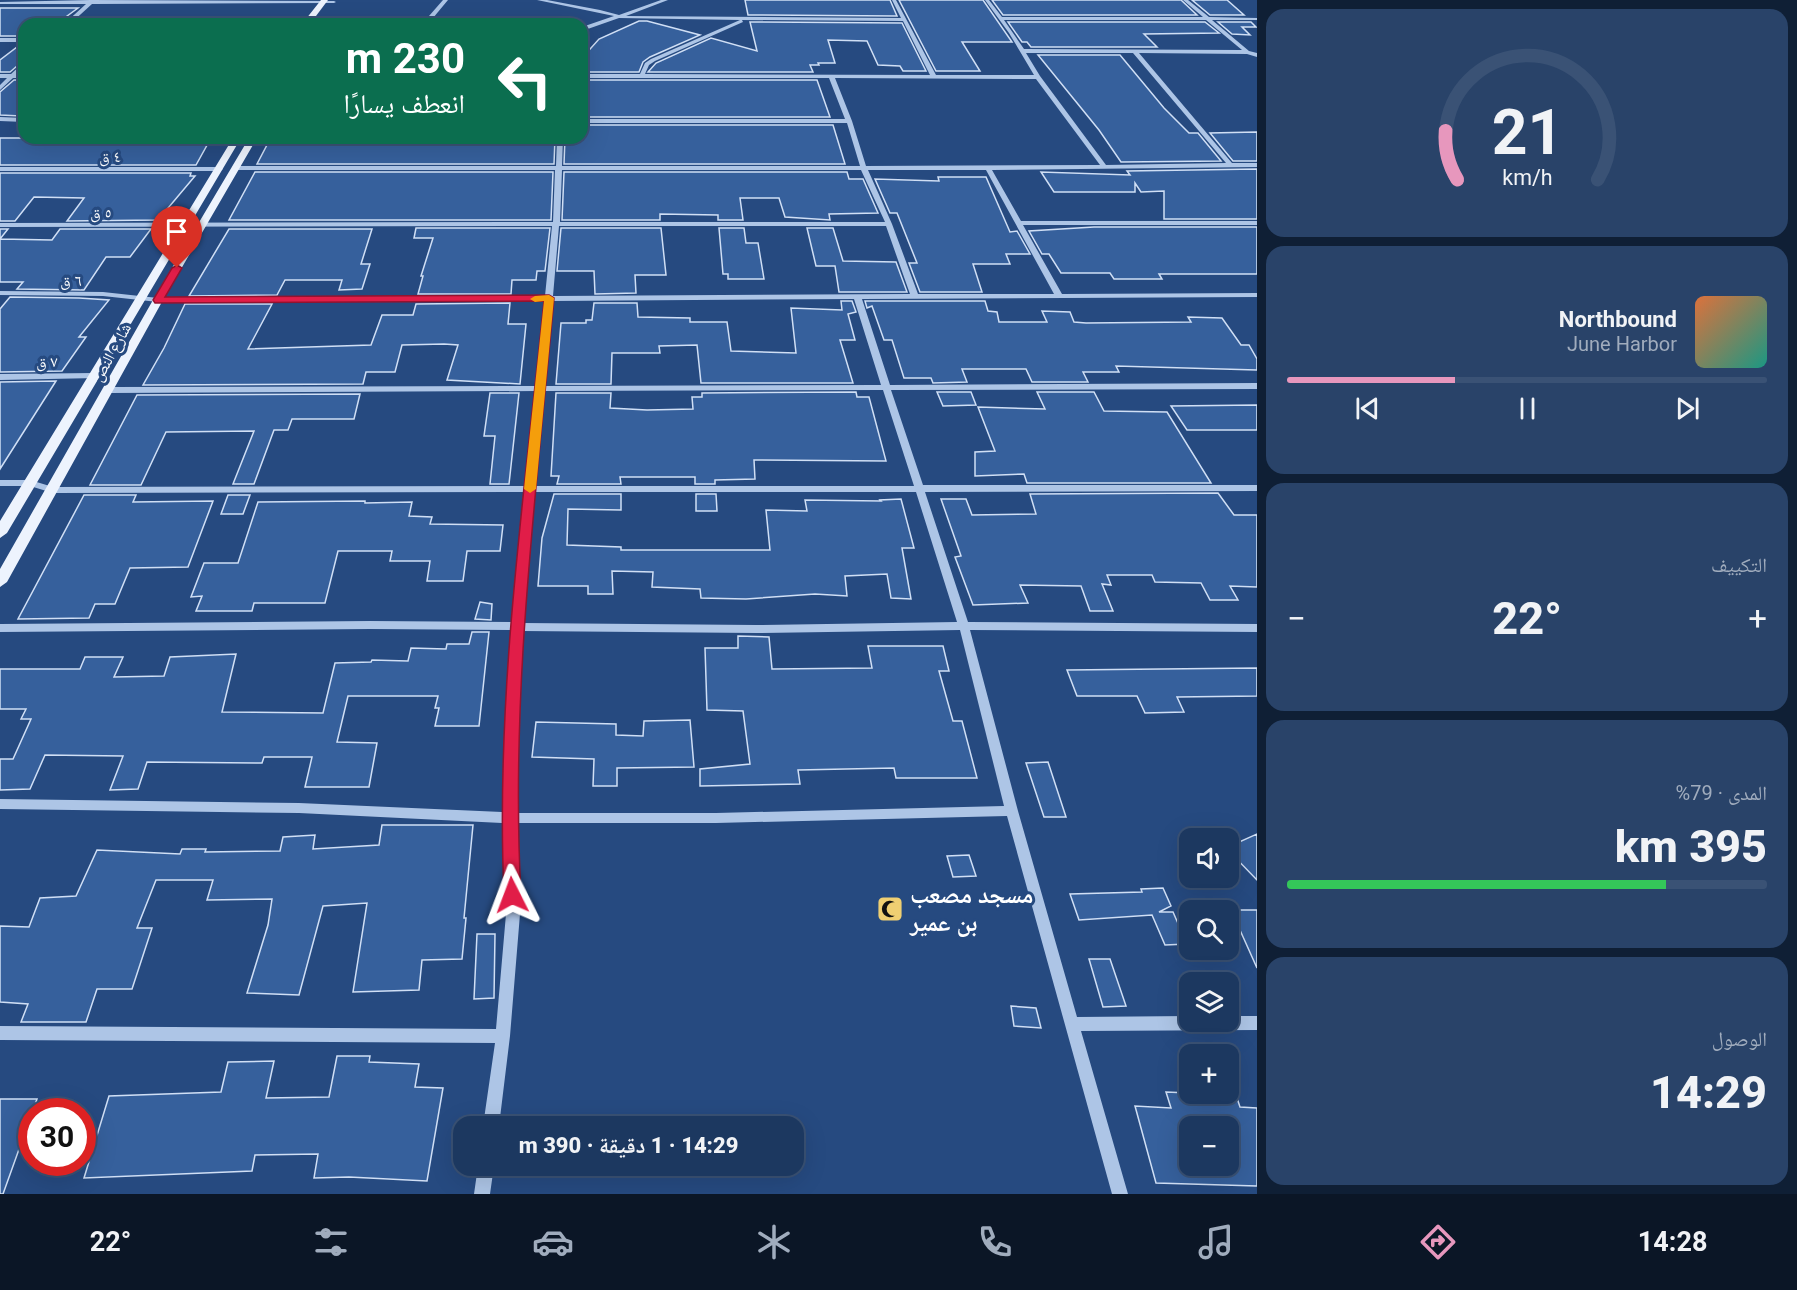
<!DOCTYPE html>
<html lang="ar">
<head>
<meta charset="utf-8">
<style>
	:root { --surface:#1c3860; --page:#294369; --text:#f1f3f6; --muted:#a0acbd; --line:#3a5275; --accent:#e797bd }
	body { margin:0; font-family:Roboto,"Noto Naskh Arabic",sans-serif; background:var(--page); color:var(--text); direction:rtl; height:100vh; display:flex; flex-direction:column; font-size:22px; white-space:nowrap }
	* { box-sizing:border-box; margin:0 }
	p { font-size:20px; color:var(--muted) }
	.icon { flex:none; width:33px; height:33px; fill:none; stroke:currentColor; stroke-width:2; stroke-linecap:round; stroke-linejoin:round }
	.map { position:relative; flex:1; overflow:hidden; direction:ltr }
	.details { display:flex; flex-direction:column; gap:9px; padding:9px; background:#0f1f35; width:540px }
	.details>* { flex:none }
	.guide { position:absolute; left:18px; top:18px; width:570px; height:126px; border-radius:18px; box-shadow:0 6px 24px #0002,0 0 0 2px var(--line); direction:rtl; background:#0b6e4f; color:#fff; overflow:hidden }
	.buttons { position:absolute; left:1179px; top:828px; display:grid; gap:12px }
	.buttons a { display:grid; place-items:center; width:60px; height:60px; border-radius:12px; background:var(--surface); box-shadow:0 6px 24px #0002,0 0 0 2px var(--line); font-size:30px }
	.speed { position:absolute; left:18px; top:1098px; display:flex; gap:12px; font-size:30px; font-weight:700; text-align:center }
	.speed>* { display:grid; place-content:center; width:78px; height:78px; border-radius:50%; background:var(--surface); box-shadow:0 6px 24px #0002,0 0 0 2px var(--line); line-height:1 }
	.speed .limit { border:9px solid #d22; background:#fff; color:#111 }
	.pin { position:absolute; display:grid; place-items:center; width:51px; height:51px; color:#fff; margin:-62px -26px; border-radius:50% 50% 50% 0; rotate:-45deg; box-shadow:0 0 6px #0007 }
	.pin .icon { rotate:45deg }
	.me { position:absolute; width:66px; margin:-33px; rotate:357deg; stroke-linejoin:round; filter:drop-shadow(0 0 4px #0008) }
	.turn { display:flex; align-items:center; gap:21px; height:126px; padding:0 24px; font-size:27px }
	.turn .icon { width:78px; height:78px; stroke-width:2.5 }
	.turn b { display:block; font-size:42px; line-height:51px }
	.big { font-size:45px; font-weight:800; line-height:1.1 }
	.details .tile { flex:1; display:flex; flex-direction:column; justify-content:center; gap:9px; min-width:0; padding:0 21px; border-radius:18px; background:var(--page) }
	.details .dial { align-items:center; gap:0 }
	.dial svg { height:156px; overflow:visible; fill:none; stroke:var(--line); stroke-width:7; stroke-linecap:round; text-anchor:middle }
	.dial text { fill:var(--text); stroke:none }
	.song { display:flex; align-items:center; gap:18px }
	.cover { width:72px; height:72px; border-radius:9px; background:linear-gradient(135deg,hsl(20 70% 55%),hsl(170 70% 35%)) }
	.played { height:6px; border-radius:3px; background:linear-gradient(90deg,var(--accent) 35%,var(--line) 35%) }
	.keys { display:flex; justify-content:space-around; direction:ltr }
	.heat { display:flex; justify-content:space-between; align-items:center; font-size:33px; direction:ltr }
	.charge { height:9px; border-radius:4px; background:linear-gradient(90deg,#34c759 79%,var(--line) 0) }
	.trip { position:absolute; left:453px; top:1116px; width:351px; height:60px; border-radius:18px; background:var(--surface); box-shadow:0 6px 24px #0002,0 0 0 2px var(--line); font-weight:800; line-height:60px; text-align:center; direction:rtl }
	.tab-bar { display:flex; height:96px; justify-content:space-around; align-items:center; background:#0b1626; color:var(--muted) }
	.tab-bar .icon { width:42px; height:42px }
	.tab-bar .current { color:var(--accent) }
	.tab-bar b { font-size:27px; color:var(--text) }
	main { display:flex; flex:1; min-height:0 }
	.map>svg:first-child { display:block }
	.building { fill:#36609c; stroke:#d0dff5; stroke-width:1.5; fill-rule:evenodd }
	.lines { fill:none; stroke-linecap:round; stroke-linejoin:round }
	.minor { fill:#adc5e6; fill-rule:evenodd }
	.major { fill:#edf3fd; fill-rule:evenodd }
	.route { fill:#e11d48; stroke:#92132f; stroke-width:1.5 }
	.slow { fill:#f59e0b }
	.labels { text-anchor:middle; stroke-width:6; stroke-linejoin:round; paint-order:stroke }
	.far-street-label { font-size:16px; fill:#fff; stroke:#264a80 }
	.near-poi-label { font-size:24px; font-weight:bold; fill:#fff; stroke:#264a80; text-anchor:start }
</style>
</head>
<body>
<main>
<section class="details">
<div class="tile dial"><svg viewBox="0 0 100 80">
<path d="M14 69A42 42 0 1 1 86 69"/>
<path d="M14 69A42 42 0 0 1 8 44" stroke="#e797bd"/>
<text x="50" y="56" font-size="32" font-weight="700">21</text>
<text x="50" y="72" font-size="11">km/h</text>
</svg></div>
<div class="tile">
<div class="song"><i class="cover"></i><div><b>Northbound</b><p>June Harbor</p></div></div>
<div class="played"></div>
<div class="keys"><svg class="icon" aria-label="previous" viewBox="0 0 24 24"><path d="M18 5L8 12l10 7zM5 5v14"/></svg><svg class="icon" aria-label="pause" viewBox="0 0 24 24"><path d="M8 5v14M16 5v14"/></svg><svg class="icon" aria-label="next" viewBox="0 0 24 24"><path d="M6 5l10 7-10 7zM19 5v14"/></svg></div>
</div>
<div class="tile"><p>التكييف</p>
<div class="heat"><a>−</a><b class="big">22°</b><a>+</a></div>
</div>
<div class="tile"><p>المدى · 79%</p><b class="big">395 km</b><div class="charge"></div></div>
<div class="tile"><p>الوصول</p><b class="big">14:29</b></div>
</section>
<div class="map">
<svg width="1257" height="1194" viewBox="0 0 1257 1194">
	<rect width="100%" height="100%" fill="#264a80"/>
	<path class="building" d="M745,0h145l7,16 -149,-1z
		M899,0h84l29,42h-50l18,29h-44z
		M992,0h189l16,15h-194z
		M1192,0h35l17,15h-34z
		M0,8h78l-22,16h-32v12h-24z
		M639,21h8l53,14 -50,22 -7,5 -4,10h-57v-14l17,-19z
		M750,22l152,1 24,48h-23l-3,-5 -22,-1 -11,-24 -39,-1 7,23h-17l1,2h-9l3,7h-165l8,-9 55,-25 46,13z
		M1008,22h197l14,11 -75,1 13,13h-126l-4,-5h-5z
		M1218,22h33l5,5h-14l8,8 -18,-1z
		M21,44h3v16l-14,12h-10v-12z
		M1038,55h82l44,53 25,25h9l23,28 -100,1 -22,-32z
		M14,80h10v33l-3,3 -21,-1v-23z
		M582,80h235l13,37h-248z
		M582,125h251l12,39h-281l1,-26h17z
		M1257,132v29h-24l-23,-28z
		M0,138h211l-15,27h-196z
		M274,138h281l-1,26h-297l10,-19h4z
		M1257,169v50h-93v-28l-23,1 -6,-9v9h-81l-13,-20 89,3 -3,-4z
		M255,172h298l-2,48h-322z
		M564,172h283l2,7h14l15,34 -49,1 1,6 -45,-3 -6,-19h-39l3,22h-25v-5l-58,-1v6h-98z
		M0,173h191l-1,3h5l-37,44 -91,1 17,-23 -50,-1 -19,24h-15z
		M938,177h48l24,55 7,-1 13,23h-24l4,10h-37l9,28h-62l-11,-29h8l-20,-50h-7l-15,-34 64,2z
		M1094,227h163v47h-98l3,5h-48l-4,-6h-49l-12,-19h-7l-13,-23z
		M416,228h134l-5,43h-8l-1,9h-24l-1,14h-93l5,-18h-2l12,-38h-19z
		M561,228h100l5,47h-31l1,18 -41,1 -1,-23h-37z
		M719,228h25l2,15h12l6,36h-36v-5h-5z
		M807,228h26l10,33 53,1 11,30h-68l-4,-26h-19z
		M0,229h8l-8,10 52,1 8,-11h91l-21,28h-24l-22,33 -67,-1 6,-7h-23z
		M229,229h143l-11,35h9l-8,25 -23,1 3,-10h-57l-8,15 -88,1z
		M10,297l69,1 30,2 -30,37h7l-24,34 -62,1v-63z
		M841,301h11l4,11 -8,2 7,26h-15l13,43h-152l-4,-38 -38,1 1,7h-48l-1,31h-55l5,-61h25v-3h6l2,-17h43l1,14 52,1v4h37l4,29 65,2 -5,-45 51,2z
		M865,301h120l3,10 9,1 2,10h48l-5,-11 28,1 4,10 12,1 105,-1 -3,-5 34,1 19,27h8l8,14v11l-141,-4 3,6h-36l5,10h-56l-6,-13h-64l5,13 -34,1 -2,-5h-27l-12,-38h-8l-12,-34 -5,2z
		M510,303l-2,21h18l-6,60 -73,-4 11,-35 -14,-1 -42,1 -7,27h-29l-3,12 -220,1 21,-37 21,-44h87l-24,45 123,-4 11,-30h31l3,-11z
		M56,381l-56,88v-87z
		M856,392l1,5h12l17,64 -132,-1 1,19 -40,1v4h-20v-7h-75l1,7h-64l2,-8h-8l5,-83h55l-1,15 37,2 46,-1 -1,-12h10v-4z
		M937,392h34l5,13 -33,1z
		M1037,392h57l10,19 63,1 44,71h-184l-3,-9 -49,2v-24l20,-1 -17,-44 67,2z
		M490,393h29l-10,91h-19l5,-48h-11z
		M360,394l-6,25h-62l-4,11h-14l-20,54h-21l21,-53 -88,1 -25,53h-51l47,-90z
		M1257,405v25h-70l-16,-24z
		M1218,493l16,22h23v72l-27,-1 8,14h-28l-9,-17 -46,-1 -3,-7h-45l4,10 -9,-1 11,27h-23l-9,-25 -61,-1 8,18 -55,2 -18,-48 6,-1 -20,-57h25l6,16 64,-1 -6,-20z
		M554,494h67v16l-53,-1 -1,36 54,2v3h149l-4,-40 41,1 -2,-11 76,1 -1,-1 21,-1 13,49h-12l9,51 -20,-1 -4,-24 -42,2 2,20 -32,-2 -69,5 -45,-1 -1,-9 -48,-2 1,-15 -41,-1 1,23h-25v-8h-50l4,-48z
		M696,494h20l1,17h-21z
		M84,495h52l-3,7 80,-1 -25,66 -58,1 -15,36h-20l-6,14 -71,1z
		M228,495h22l-7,19h-22z
		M365,501v2l47,-1 -3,14 23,1 -2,7 73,1 -3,26h-33l-4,30h-36l3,-20h-40l2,-10h-54l-13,52h-71l-2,8h-56l6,-15 -11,1 13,-34h34l20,-61z
		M480,602l12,2 -1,16 -16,-1z
		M472,632h17l-10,94h-44l4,-18h-4l3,-12h-90l-11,46 40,1 -8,44h-64l7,-30h-48l-2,6 -115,-1 -9,27 -28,1 13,-34 -78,-1 -15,34 -30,1v-31h13l18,-40h-10l5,-10h-26v-40h80l5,-12h38l-9,20 50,-1 6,-19 66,-3 -14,58 101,1 12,-50 36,-1 1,-2 36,1 3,-13 35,1 1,-5h22z
		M738,636l31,1 3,32 100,-1 -4,-22h75l6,25h-10l14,50h9l15,57h-81l-2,-10 -96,2 2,14 -100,2v-17l50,-5 -7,-53 -36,-1 -2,-62h33z
		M1257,668v28l-80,1 7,15 -39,1 -8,-17h-60l-10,-26z
		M690,720l4,47 -77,1v18h-24l1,-27 -62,-2 4,-35 80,2v11l27,1 1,-15z
		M1048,762l18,55h-22l-18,-54z
		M382,825h91l-9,93h2l-4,41 -40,1 -3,30 -66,2 14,-89 -44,3 -24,89 -52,-2 21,-68 4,-26 -65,1 6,-20h-57l-19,48h15l-20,61h-35l-11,33h-65l7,-18 -28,-2v-76l29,1 11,-29 36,-2 21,-46 83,4 2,-5h24l-1,3 75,-1 3,-14 32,-2 -2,14 66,-4z
		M1257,834v46l-29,-30v-3z
		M969,855l7,21 -23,1 -6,-21z
		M1163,888l8,18 -12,6h14l14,32 -22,1 -13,-30 -73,5 -9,-26 72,-2 -1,-3z
		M1231,910h26v58z
		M477,934h18l-1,64 -20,1z
		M1089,959h21l16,47 -23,1z
		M1011,1006l25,2 5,20 -27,-2z
		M337,1056h33l-1,6 50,2 -4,23 28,1 -16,93 -78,-4 -35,1 4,-24 -63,1 -3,16 -168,7 25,-82 112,-4 7,-30 46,-1 -8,37 63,-1z
		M1166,1092l70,3 4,12 17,1v78l-101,-3 -21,-77 36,2zM1190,1126h38v40h-38z
		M0,1099h37l-34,95h-3z"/>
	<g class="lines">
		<path class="minor" d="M91,0l243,1 2,1 -2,1 -242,1 -22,20h-6l22,-20h-86v-2z
			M443,0h5l-20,24h-6z
			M537,0h10l53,10 19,5 42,-15h7l-42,16 275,2 -9,-18h4l40,75h98l-25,-42 -24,-33h4l13,17h201l-20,-17h5l21,17 48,1v2h-45l37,31 8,2v4l-10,-3 -108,-1 93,110h25v4l-265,3 29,51h236v4h-234l39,69 195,-1v4l-395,2 28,86 367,-2v6l-366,1 32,95h334v6l-332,1 43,130 289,2v8l-287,-2 48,181 59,206 113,-1v6h38v-6h29v14l-176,1 47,163h-16l-105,-378 -291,7h-201l5,91 -10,122 -11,90h-16l12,-83 -495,-3v-14l496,3 10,-115 -4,-91 -203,-10 -299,-4v-10l299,4 203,9 9,-182 -141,-1 -370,3v-8l370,-3 142,1 13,-130 -472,1 -23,-7h-30v-6h30l23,7 473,-1 10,-95 -427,2 -4,-3 4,-3 427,-1 9,-85 -387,1 -55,-6 -103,-1v-4l103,1 55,6 387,-2 7,-70 -552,1v-4l553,-1 2,-52h-320l-3,-2 3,-2h321l1,-28h6l-1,28h298l-13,-43h-265v-4h263l-16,-41h-247v-4h58l5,-11 6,-4 89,-39 -121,-2 -37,13v-4l32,-11zM742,20l161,1 27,54 -285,-1 4,-9 6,-4 88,-39zM1004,20h202l36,30 -218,-1zM1026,53h107l93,110 -120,2 -66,-89zM835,78l201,1 64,86 -234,1 -14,-45zM562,170h299l24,52h-325zM868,170h118l68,124h-136l-26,-70zM559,226h327l24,68 -357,2zM854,299l27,86 -336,1 7,-85zM883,390l31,96h-379l9,-95zM535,492h381l41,130 -201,3 -233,-2zM960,630l44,176 -288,7h-201l7,-182 234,2z
			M0,38h24v4h-24z
			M24,62v5l-7,7h7v4h-11l-13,12v-5l7,-7h-7v-4h11z
			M0,117l24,1v4l-24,-1z
			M0,167h220l3,2 -3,2h-220z
			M94,373l3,1v4l-97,2v-6z
			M478,1166h16l-4,28h-16z"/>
		<path class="major" d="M321,0h7l-18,24h-8z
			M233,138h8l-234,395 -7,5v-17z
			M249,138h8l-94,162 -156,282 -7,5v-18l153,-269z"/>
	</g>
	<path class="route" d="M177,265l5,3 -17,29 384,-2 5,3c-18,198 -44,398 -33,597l-3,6 -6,2 -6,-2 -2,-6c-9,-198 20,-397 40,-594l-389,2 -2,-3 19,-32z"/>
	<path class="slow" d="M549,295l5,3 -18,191 -6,4 -6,-4 20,-188 -9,1 -5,-3 5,-3z"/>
	<defs>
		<symbol id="mosque-square" viewBox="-11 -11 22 22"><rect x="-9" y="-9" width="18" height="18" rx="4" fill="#efcf72" stroke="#264a80"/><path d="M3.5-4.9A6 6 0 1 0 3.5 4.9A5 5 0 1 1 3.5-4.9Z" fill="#111"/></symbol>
	</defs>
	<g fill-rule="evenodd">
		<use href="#mosque-square" x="875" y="894" width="30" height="30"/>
	</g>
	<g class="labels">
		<g class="far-street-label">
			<text x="110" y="162">٤ ق</text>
			<text x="101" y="218">٥ ق</text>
			<text transform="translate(71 280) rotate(1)" y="6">٦ ق</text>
			<text transform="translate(111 352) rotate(-61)" y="6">شارع النص</text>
			<text x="47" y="367">٧ ق</text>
		</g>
		<g class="near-poi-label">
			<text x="910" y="903">مسجد مصعب<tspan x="910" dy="28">بن عمير</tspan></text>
		</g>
	</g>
</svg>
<div class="buttons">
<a><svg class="icon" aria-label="sound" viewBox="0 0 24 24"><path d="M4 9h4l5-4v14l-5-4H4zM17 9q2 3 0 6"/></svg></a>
<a><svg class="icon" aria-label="search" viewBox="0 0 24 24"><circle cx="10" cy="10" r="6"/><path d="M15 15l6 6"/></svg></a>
<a><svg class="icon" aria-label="layers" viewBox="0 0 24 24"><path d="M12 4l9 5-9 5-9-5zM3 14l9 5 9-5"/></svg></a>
<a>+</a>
<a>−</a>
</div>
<div class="speed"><div class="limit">30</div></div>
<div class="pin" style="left:177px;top:268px;background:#d93025"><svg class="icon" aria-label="arrive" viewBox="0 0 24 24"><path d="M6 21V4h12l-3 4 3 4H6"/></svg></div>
<svg class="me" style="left:512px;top:895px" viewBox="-20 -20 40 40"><path d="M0-17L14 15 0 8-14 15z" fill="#e11d48" stroke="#fff" stroke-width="4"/></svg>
<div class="trip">14:29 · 1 دقيقة · 390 m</div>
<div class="guide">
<div class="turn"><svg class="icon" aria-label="left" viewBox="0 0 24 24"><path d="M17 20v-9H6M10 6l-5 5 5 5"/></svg><div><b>230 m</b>انعطف يسارًا</div></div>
</div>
</div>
</main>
<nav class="tab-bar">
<b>14:28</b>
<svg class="icon current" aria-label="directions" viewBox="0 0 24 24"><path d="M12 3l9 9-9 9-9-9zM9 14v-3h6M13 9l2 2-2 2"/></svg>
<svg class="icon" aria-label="music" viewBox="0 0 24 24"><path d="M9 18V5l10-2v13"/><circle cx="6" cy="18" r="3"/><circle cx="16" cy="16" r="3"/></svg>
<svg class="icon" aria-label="phone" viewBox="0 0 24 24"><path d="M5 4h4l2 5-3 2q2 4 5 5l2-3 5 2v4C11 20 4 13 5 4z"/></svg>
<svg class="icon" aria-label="climate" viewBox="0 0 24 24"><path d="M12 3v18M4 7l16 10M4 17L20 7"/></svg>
<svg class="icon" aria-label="car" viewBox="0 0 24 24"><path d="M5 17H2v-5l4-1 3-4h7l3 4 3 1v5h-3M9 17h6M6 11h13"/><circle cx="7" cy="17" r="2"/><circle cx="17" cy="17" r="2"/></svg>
<svg class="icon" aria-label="filters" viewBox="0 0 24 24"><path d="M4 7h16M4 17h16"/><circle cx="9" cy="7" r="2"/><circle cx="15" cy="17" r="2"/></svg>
<b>22°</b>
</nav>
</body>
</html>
